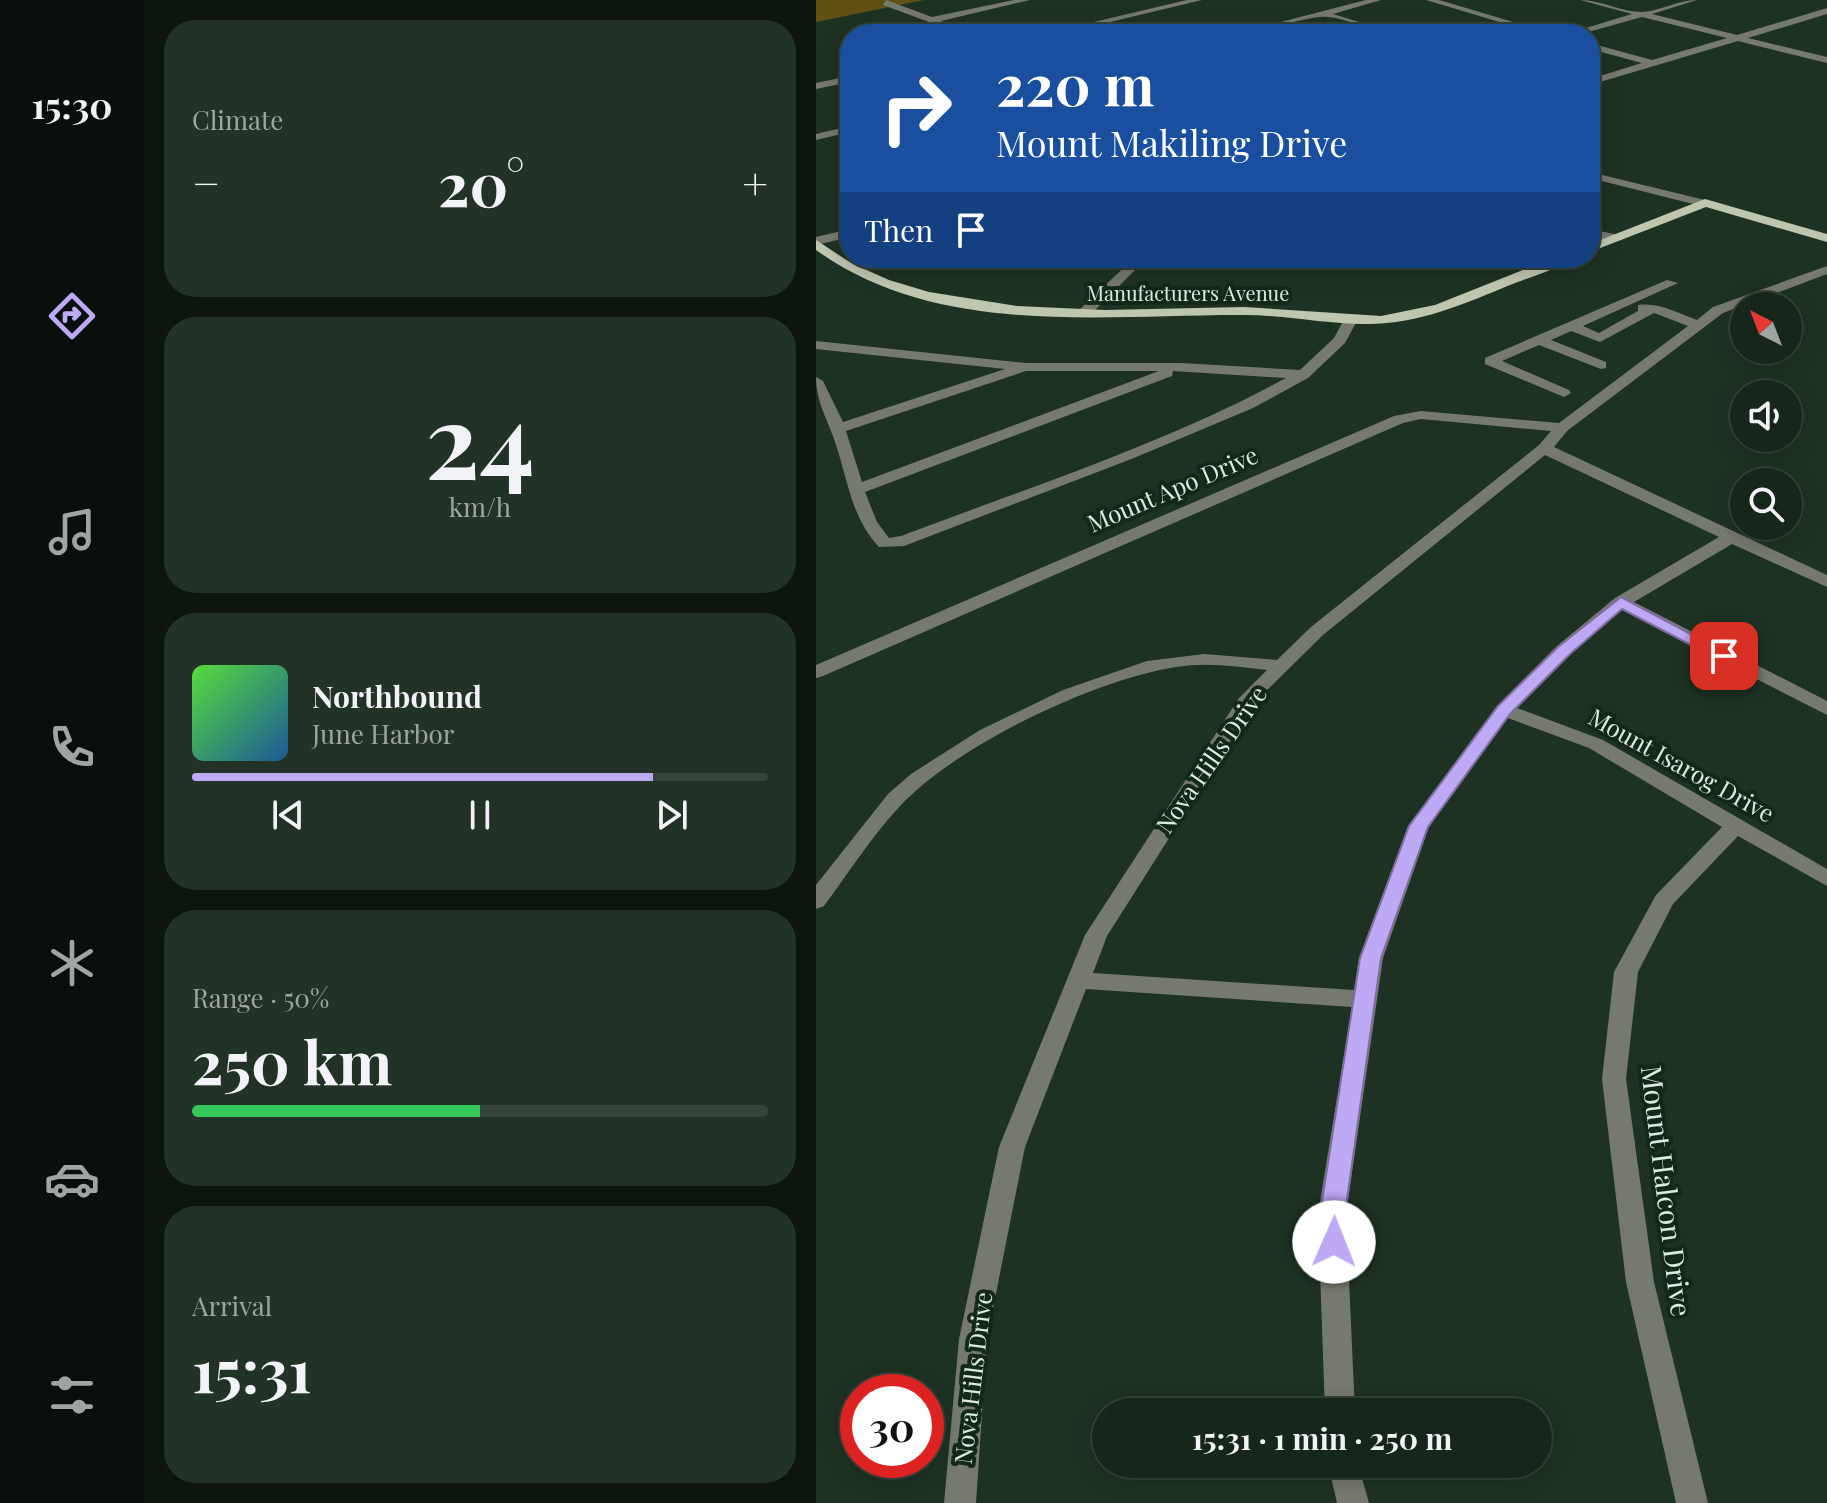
<!DOCTYPE html>
<html lang="en">
<head>
<meta charset="utf-8">
<style>
	:root { --surface:#16261a; --page:#233227; --text:#f1f3f6; --muted:#9ea5a2; --line:#354339; --accent:#bea9f5 }
	body { margin:0; font-family:"Playfair Display",serif; background:var(--page); color:var(--text); height:100vh; display:flex; flex-direction:column; font-size:30px; white-space:nowrap }
	* { box-sizing:border-box; margin:0 }
	p { font-size:26px; color:var(--muted) }
	.icon { flex:none; width:44px; height:44px; fill:none; stroke:currentColor; stroke-width:2; stroke-linecap:round; stroke-linejoin:round }
	.map { position:relative; flex:1; overflow:hidden }
	.side { display:flex; flex-direction:column; gap:20px; padding:20px; background:#0c150e; width:672px }
	.side>* { flex:none }
	.guide { position:absolute; left:24px; top:24px; width:760px; height:244px; border-radius:32px; box-shadow:0 4px 20px #0003,0 0 0 2px var(--line); background:#1a4fa0; color:#fff; overflow:hidden }
	.needle { width:52px; rotate:318deg }
	.buttons { position:absolute; left:914px; top:292px; display:grid; gap:16px }
	.buttons a { display:grid; place-items:center; width:72px; height:72px; border-radius:50%; background:var(--surface); box-shadow:0 4px 20px #0003,0 0 0 2px var(--line); font-size:40px }
	.speed { position:absolute; left:24px; top:1374px; display:flex; gap:16px; font-size:40px; font-weight:700; text-align:center }
	.speed>* { display:grid; place-content:center; width:104px; height:104px; border-radius:50%; background:var(--surface); box-shadow:0 4px 20px #0003,0 0 0 2px var(--line); line-height:1 }
	.speed .limit { border:12px solid #d22; background:#fff; color:#111 }
	.pin { position:absolute; display:grid; place-items:center; width:68px; height:68px; color:#fff; margin:-34px; border-radius:16px; box-shadow:0 4px 12px #0006 }
	.me { position:absolute; width:88px; margin:-44px; rotate:1deg; stroke-linejoin:round; filter:drop-shadow(0 0 6px #0008) }
	.turn { display:flex; align-items:center; gap:28px; height:168px; padding:0 24px; font-size:36px }
	.turn .icon { width:104px; height:104px; stroke-width:2.5 }
	.turn b { display:block; font-size:56px; line-height:68px }
	.then { display:flex; align-items:center; height:76px; padding:0 24px; background:#0003; gap:16px; font-size:30px }
	.big { font-size:60px; font-weight:700; line-height:1.1 }
	.side .card { flex:1; display:flex; flex-direction:column; justify-content:center; gap:12px; min-width:0; padding:0 28px; border-radius:32px; background:var(--page) }
	.side .dial { align-items:center; gap:0 }
	.dial b { font-size:104px; line-height:1 }
	.song { display:flex; align-items:center; gap:24px }
	.cover { width:96px; height:96px; border-radius:12px; background:linear-gradient(135deg,hsl(110 70% 55%),hsl(210 70% 35%)) }
	.played { height:8px; border-radius:4px; background:linear-gradient(90deg,var(--accent) 80%,var(--line) 80%) }
	.keys { display:flex; justify-content:space-around; direction:ltr }
	.heat { display:flex; justify-content:space-between; align-items:center; font-size:44px; direction:ltr }
	.charge { height:12px; border-radius:6px; background:linear-gradient(90deg,#34c759 50%,var(--line) 0) }
	.trip { position:absolute; left:276px; top:1398px; width:460px; height:80px; border-radius:40px; background:var(--surface); box-shadow:0 4px 20px #0003,0 0 0 2px var(--line); font-weight:700; line-height:80px; text-align:center }
	main { display:flex; flex:1; min-height:0 }
	.tab-bar { display:flex; flex-direction:column; width:144px; justify-content:space-around; align-items:center; background:#090f0a; color:var(--muted) }
	.tab-bar .icon { width:56px; height:56px }
	.tab-bar .current { color:var(--accent) }
	.tab-bar b { font-size:36px; color:var(--text) }
	.map>svg:first-child { display:block }
	.green { fill:#615014 }
	.lines { fill:none; stroke-linecap:round; stroke-linejoin:round }
	.minor { fill:#76796e; fill-rule:evenodd }
	.major { fill:#bfc6b0; fill-rule:evenodd }
	.route { fill:#bea9f5; stroke:#7c6e9f; stroke-width:2 }
	.labels { text-anchor:middle; stroke-width:8; stroke-linejoin:round; paint-order:stroke }
	.far-street-label { font-size:20px; fill:#dce9df; stroke:#142819 }
	.street-label { font-size:24px; fill:#dce9df; stroke:#142819 }
	.near-street-label { font-size:28px; fill:#dce9df; stroke:#142819 }
</style>
</head>
<body>
<main>
<nav class="tab-bar">
<b>15:30</b>
<svg class="icon current" aria-label="directions" viewBox="0 0 24 24"><path d="M12 3l9 9-9 9-9-9zM9 14v-3h6M13 9l2 2-2 2"/></svg>
<svg class="icon" aria-label="music" viewBox="0 0 24 24"><path d="M9 18V5l10-2v13"/><circle cx="6" cy="18" r="3"/><circle cx="16" cy="16" r="3"/></svg>
<svg class="icon" aria-label="phone" viewBox="0 0 24 24"><path d="M5 4h4l2 5-3 2q2 4 5 5l2-3 5 2v4C11 20 4 13 5 4z"/></svg>
<svg class="icon" aria-label="climate" viewBox="0 0 24 24"><path d="M12 3v18M4 7l16 10M4 17L20 7"/></svg>
<svg class="icon" aria-label="car" viewBox="0 0 24 24"><path d="M5 17H2v-5l4-1 3-4h7l3 4 3 1v5h-3M9 17h6M6 11h13"/><circle cx="7" cy="17" r="2"/><circle cx="17" cy="17" r="2"/></svg>
<svg class="icon" aria-label="filters" viewBox="0 0 24 24"><path d="M4 7h16M4 17h16"/><circle cx="9" cy="7" r="2"/><circle cx="15" cy="17" r="2"/></svg>
</nav>
<section class="side">
<div class="card"><p>Climate</p>
<div class="heat"><a>−</a><b class="big">20°</b><a>+</a></div>
</div>
<div class="card dial"><b>24</b><p>km/h</p></div>
<div class="card">
<div class="song"><i class="cover"></i><div><b>Northbound</b><p>June Harbor</p></div></div>
<div class="played"></div>
<div class="keys"><svg class="icon" aria-label="previous" viewBox="0 0 24 24"><path d="M18 5L8 12l10 7zM5 5v14"/></svg><svg class="icon" aria-label="pause" viewBox="0 0 24 24"><path d="M8 5v14M16 5v14"/></svg><svg class="icon" aria-label="next" viewBox="0 0 24 24"><path d="M6 5l10 7-10 7zM19 5v14"/></svg></div>
</div>
<div class="card"><p>Range · 50%</p><b class="big">250 km</b><div class="charge"></div></div>
<div class="card"><p>Arrival</p><b class="big">15:31</b></div>
</section>
<div class="map">
<svg width="1011" height="1503" viewBox="0 0 1011 1503">
	<rect width="100%" height="100%" fill="#1e3223"/>
	<path class="green" d="M0,0h108l-108,22z"/>
	<g class="lines">
		<path class="minor" d="M70,0l46,17 82,-17h16l-89,21 33,13h-13l-78,-29z
			M371,0h15l-142,34h-17z
			M550,0h15l-48,14 66,20c-26,0 -56,-19 -79,-17 -29,3 -56,17 -86,17z
			M610,0h13l115,34h-15z
			M764,0c21,0 41,12 62,12 18,-1 36,-12 55,-12l-45,14 85,21 90,-27v6l-79,24 79,19v6l-89,-22 -148,44v-6l52,-16 -52,-14v-6l62,17 75,-22 -85,-21 -61,17h-15l66,-20z
			M34,76v6l-34,7v-6z
			M34,126v6l-34,8v-6z
			M774,172l119,29 2,2 -6,4 -115,-29z
			M34,229v8l-34,8v-8z
			M774,229l29,6 2,3 -6,4 -25,-5z
			M318,258h13l-59,59h-10v-6z
			M1011,266v8l-104,39 -156,118 -13,16 273,128v12l-95,-43 -98,58 193,99v14l-205,-105 -51,44 -54,54 86,32 224,129v17l-89,-50 -65,68 -35,68 -12,107 28,203 54,221h-32l-50,-221 -24,-203 12,-107 42,-77 66,-68 -133,-79 -81,-30 -79,109 -46,131 -37,256 9,198h-30l-7,-198 34,-207 -266,-18 -61,158 -38,192 -11,164h-32l15,-164 40,-192 86,-212 154,-237 28,-28c-30,-4 -61,-8 -91,-3 -82,13 -217,77 -275,138 -29,31 -52,67 -77,101l-8,3v-24l72,-91 23,-20 69,-44 83,-40 84,-29 57,-7 73,6 34,-33 228,-182 12,-14 -130,-12 -18,4 -580,253 -7,2v-13l578,-249 27,-5 138,12 129,-97 -34,-13 -54,29 -29,-11 -20,9 55,22v6l-5,1 -62,-24 -37,16 67,29 2,3 -7,4 -79,-33v-6l182,-78 11,3 -95,43 16,7 39,-22v-6c21,-3 40,8 59,15l16,-13zM729,455l174,82 -104,61 -58,48 -60,60 -89,120 -49,132 -5,32 -261,-17 14,-37 149,-235 67,-66z
			M530,316l12,3 -13,24 -37,35 -55,30 -119,50 -230,88 -25,1c-28,-30 -31,-67 -44,-105 -7,-22 -19,-40 -19,-65l7,4 20,41 162,-53 -189,-20v-8l210,22h155l119,7 34,-32zM210,371h133l-297,111 -16,-51zM357,371l113,7c-121,66 -256,109 -385,158l-12,2 -12,-16 -12,-30 307,-116z
			M512,1464h30l11,39h-32z"/>
		<path class="major" d="M889,199l122,35v8l-121,-35 -116,45v-8z
			M0,240l35,23 38,17 40,12 88,14 88,4 139,-3 137,9 54,-11 118,-47h17c-15,13 -41,19 -60,27 -46,19 -94,40 -145,39 -42,0 -84,-10 -127,-9 -140,0 -301,22 -422,-65z"/>
	</g>
	<path class="route" d="M805,597l111,59 -8,5 -6,-2 -96,-50 -52,45 -60,60 -82,113 -47,131 -36,256 1,28 -4,7 -8,4 -9,-4 -4,-7 -1,-28 40,-256 49,-132 89,-120 60,-59z"/>
	<g class="labels">
		<g class="far-street-label">
			<text x="372" y="301">Manufacturers Avenue</text>
		</g>
		<g class="street-label">
			<text transform="translate(357 490) rotate(-23)" y="8">Mount Apo Drive</text>
			<text transform="translate(396 760) rotate(-55)" y="8">Nova Hills Drive</text>
			<text transform="translate(865 766) rotate(29)" y="8">Mount Isarog Drive</text>
			<text transform="translate(158 1378) rotate(-83)" y="8">Nova Hills Drive</text>
		</g>
		<g class="near-street-label">
			<text transform="translate(850 1191) rotate(83)" y="10">Mount Halcon Drive</text>
		</g>
	</g>
</svg>
<div class="buttons">
<a><svg class="needle" viewBox="-14 -14 28 28"><path d="M0-13l5 13h-10z" fill="#e53935"/><path d="M0 13l5-13h-10z" fill="#9ea5a2"/></svg></a>
<a><svg class="icon" aria-label="sound" viewBox="0 0 24 24"><path d="M4 9h4l5-4v14l-5-4H4zM17 9q2 3 0 6"/></svg></a>
<a><svg class="icon" aria-label="search" viewBox="0 0 24 24"><circle cx="10" cy="10" r="6"/><path d="M15 15l6 6"/></svg></a>
</div>
<div class="speed"><div class="limit">30</div></div>
<div class="pin" style="left:908px;top:656px;background:#d93025"><svg class="icon" aria-label="arrive" viewBox="0 0 24 24"><path d="M6 21V4h12l-3 4 3 4H6"/></svg></div>
<svg class="me" style="left:518px;top:1242px" viewBox="-20 -20 40 40"><circle r="19" fill="#fff"/><path d="M0-13L10 11 0 6-10 11z" fill="#bea9f5"/></svg>
<div class="trip">15:31 · 1 min · 250 m</div>
<div class="guide">
<div class="turn"><svg class="icon" aria-label="right" viewBox="0 0 24 24"><path d="M7 20v-9h11M14 6l5 5-5 5"/></svg><div><b>220 m</b>Mount Makiling Drive</div></div>
<div class="then">Then<svg class="icon" aria-label="arrive" viewBox="0 0 24 24"><path d="M6 21V4h12l-3 4 3 4H6"/></svg></div>
</div>
</div>
</main>
</body>
</html>
